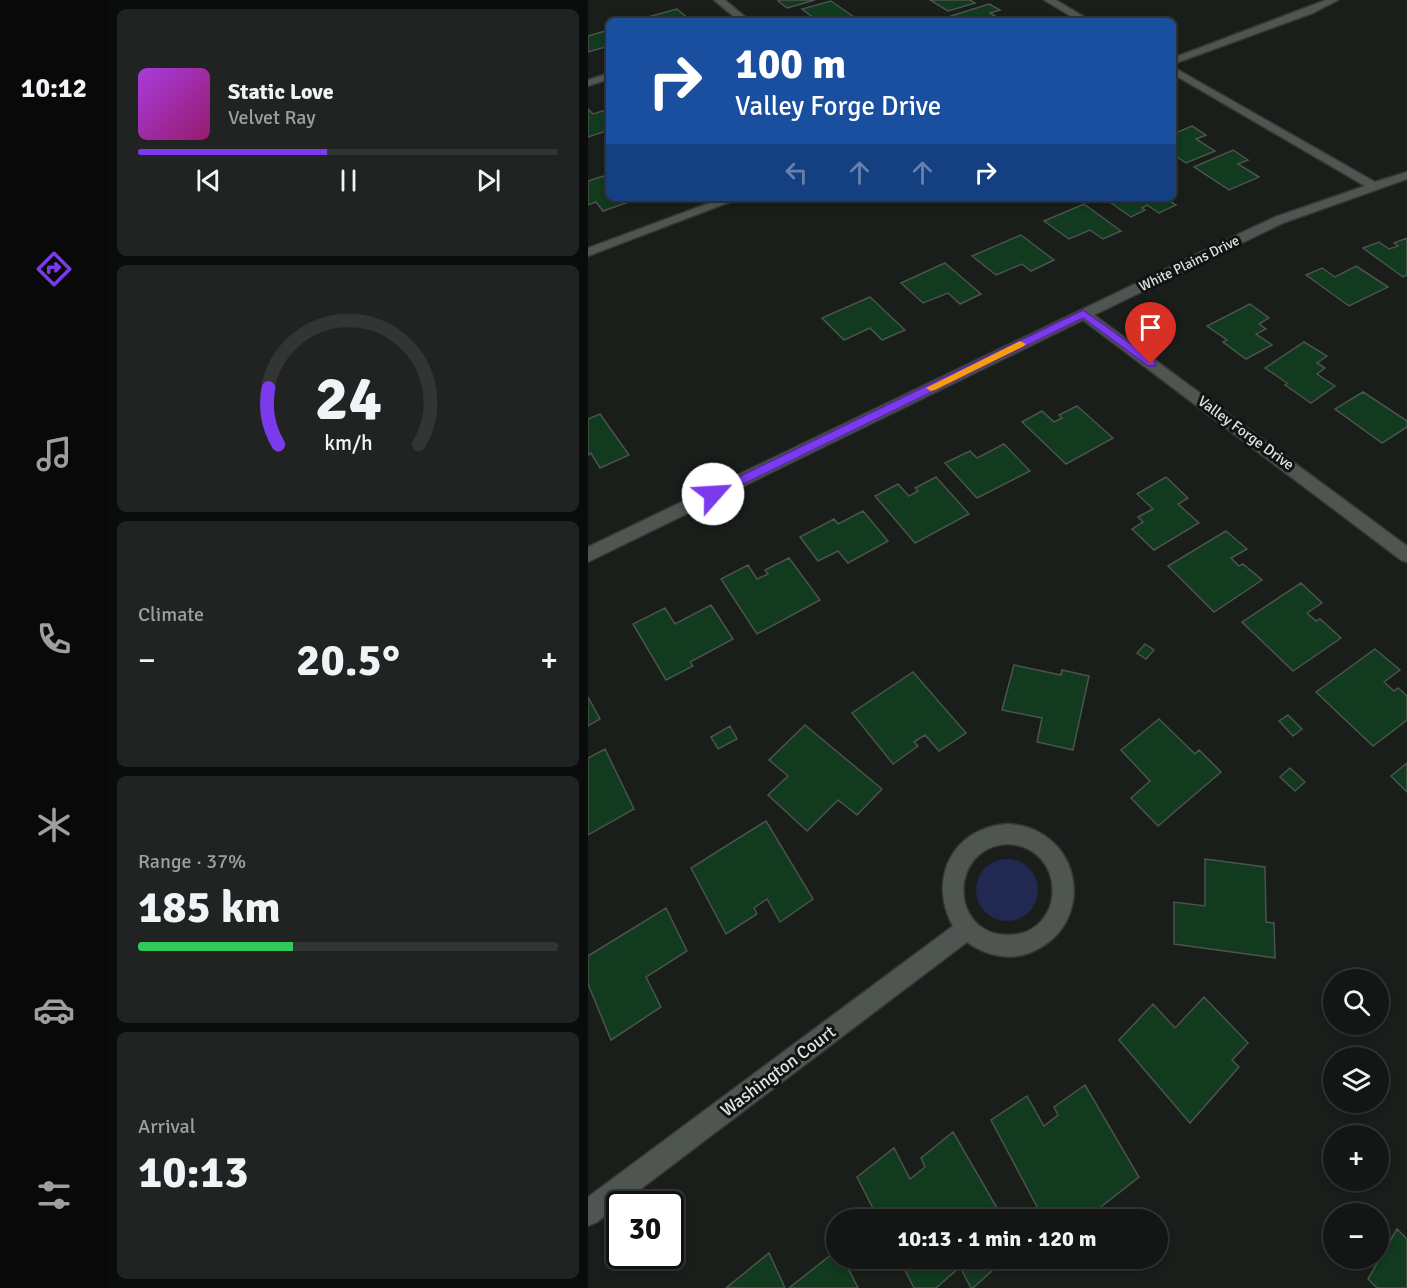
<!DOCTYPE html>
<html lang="en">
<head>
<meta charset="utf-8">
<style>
	:root { --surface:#131614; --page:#202322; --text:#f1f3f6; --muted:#9d9fa0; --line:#323534; --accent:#7c3aed }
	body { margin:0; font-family:Signika,sans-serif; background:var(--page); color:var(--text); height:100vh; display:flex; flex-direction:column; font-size:22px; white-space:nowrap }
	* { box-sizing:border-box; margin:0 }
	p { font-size:20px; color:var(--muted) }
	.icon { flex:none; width:33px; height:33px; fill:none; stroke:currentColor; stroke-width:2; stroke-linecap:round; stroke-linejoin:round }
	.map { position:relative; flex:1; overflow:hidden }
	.side { display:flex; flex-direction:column; gap:9px; padding:9px; background:#0a0c0b; width:480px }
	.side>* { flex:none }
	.hud { position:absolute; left:18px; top:18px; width:570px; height:183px; border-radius:9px; box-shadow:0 3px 9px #0003,0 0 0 2px var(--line); background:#1a4fa0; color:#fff; overflow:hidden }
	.fabs { position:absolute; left:735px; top:969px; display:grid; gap:12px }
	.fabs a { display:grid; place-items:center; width:66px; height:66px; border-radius:50%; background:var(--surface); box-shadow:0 3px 9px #0003,0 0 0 2px var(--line); font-size:30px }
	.speed { position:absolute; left:18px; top:1191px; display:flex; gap:12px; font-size:30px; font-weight:700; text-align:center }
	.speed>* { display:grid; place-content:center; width:78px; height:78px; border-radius:50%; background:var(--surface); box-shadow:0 3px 9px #0003,0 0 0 2px var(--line); line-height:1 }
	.speed .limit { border:3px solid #111; border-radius:9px; background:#fff; color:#111 }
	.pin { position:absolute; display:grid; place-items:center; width:51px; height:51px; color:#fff; margin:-62px -26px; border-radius:50% 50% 50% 0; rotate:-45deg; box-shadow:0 0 6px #0007 }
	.pin .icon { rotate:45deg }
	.me { position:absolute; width:66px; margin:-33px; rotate:64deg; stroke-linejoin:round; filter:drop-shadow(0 0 4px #0008) }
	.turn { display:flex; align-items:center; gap:21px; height:126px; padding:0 30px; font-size:27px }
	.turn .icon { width:78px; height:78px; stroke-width:2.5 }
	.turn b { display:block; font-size:42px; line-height:51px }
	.lanes { display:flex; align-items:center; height:57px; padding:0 30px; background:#0003; justify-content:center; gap:30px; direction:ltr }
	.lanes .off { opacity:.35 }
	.big { font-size:45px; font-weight:700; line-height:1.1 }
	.side .tile { flex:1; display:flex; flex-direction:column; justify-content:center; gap:9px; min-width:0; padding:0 21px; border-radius:9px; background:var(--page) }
	.side .dial { align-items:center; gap:0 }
	.dial svg { height:156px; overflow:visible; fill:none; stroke:var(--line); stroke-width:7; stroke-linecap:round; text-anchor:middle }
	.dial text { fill:var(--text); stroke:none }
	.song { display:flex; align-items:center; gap:18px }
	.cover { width:72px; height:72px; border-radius:9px; background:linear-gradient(135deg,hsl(280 70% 55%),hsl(320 70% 35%)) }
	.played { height:6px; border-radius:3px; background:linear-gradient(90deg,var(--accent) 45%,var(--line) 45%) }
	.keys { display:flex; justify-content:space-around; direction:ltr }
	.heat { display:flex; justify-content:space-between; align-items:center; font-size:33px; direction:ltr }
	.charge { height:9px; border-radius:4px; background:linear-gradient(90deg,#34c759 37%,var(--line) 0) }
	.trip { position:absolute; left:238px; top:1209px; width:342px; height:60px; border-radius:30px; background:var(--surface); box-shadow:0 3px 9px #0003,0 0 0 2px var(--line); font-weight:700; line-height:60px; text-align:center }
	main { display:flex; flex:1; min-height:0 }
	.tabs { display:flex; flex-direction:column; width:108px; justify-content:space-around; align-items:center; background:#080908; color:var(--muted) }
	.tabs .icon { width:42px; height:42px }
	.tabs .current { color:var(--accent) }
	.tabs b { font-size:27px; color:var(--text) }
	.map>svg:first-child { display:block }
	.green { fill:#212953 }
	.building { fill:#113a1f; stroke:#4c524d; stroke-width:1.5 }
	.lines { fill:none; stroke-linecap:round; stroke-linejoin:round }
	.minor-casing { stroke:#353835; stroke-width:3 }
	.minor { fill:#4f5550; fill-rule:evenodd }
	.route { fill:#7c3aed; stroke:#51269a; stroke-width:1.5 }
	.slow { fill:#f59e0b }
	.labels { text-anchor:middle; stroke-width:6; stroke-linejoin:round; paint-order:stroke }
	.far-street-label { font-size:14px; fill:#e0e3e1; stroke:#101511 }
	.street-label { font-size:15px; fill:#e0e3e1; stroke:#101511 }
	.near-street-label { font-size:18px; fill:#e0e3e1; stroke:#101511 }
</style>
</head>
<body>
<main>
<nav class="tabs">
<b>10:12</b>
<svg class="icon current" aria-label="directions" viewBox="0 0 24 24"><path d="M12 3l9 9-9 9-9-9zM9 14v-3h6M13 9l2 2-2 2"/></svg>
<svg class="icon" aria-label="music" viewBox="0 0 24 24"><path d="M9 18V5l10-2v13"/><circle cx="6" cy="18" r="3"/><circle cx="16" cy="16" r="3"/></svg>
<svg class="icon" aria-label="phone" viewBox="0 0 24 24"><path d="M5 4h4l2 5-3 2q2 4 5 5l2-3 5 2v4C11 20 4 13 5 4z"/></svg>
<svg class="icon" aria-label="climate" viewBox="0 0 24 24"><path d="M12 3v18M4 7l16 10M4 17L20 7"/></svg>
<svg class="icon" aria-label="car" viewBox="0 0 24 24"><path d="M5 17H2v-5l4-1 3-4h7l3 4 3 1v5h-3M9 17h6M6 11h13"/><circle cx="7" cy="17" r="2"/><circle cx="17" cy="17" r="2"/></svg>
<svg class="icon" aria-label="filters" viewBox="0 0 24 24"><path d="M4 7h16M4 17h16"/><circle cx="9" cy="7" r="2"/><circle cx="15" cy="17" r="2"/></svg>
</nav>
<section class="side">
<div class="tile">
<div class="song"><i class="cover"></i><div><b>Static Love</b><p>Velvet Ray</p></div></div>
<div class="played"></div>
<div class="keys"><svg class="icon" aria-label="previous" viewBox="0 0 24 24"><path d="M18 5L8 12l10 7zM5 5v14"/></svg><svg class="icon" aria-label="pause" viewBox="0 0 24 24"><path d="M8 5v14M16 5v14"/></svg><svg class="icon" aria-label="next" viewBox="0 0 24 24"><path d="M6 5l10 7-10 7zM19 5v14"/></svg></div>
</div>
<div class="tile dial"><svg viewBox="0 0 100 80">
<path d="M14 69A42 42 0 1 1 86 69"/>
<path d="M14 69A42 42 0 0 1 9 40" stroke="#7c3aed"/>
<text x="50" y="56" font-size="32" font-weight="700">24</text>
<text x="50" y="72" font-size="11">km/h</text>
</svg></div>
<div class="tile"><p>Climate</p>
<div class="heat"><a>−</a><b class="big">20.5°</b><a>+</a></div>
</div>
<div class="tile"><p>Range · 37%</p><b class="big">185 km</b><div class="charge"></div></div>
<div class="tile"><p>Arrival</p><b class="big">10:13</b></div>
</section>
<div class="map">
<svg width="819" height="1288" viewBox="0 0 819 1288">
	<rect width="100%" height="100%" fill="#191e1a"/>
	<path class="green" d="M388 890a31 31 0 1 1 62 0a31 31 0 1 1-62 0Z"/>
	<path class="building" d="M193,0h34l-28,8 -9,-7z
		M342,0h40l5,3 -27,8z
		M243,1l23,16 -11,4h-36l8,-2 -13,-10z
		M401,4l11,6 -10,3 13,8h-44l-8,-5z
		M89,9l14,12h-58z
		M21,30v16l-21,6v-16z
		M0,109l5,5 16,-5v21l-21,7z
		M604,126l14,9 -10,4 19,12 -29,12 -13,-9v-20z
		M645,150l15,10 -10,4 21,13 -30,13 -35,-23z
		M15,176l6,7v15h13l4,5 -23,8 -7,-9 -8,3v-24z
		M516,198h61l11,7 -17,8 -12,-8 -5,3 3,2 -14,7z
		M496,204l37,27 -18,8 -13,-9 -21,9 -25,-18z
		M433,235l33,25 -23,11 -9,-7 -26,11 -24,-19z
		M819,238v37l-4,2 -40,-29 16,-6 10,7 9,-3 -4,-3z
		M357,263l36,31 -21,10 -12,-11 -25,10 -22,-20z
		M768,266l32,21 -39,19 -43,-31 16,-7 13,9z
		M282,297l35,33 -23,10 -12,-12 -26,12 -22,-22z
		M662,304l19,14 -10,6 7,5 -10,5 16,11 -26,14 -23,-17 4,-2 -20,-14z
		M716,342l23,14 -10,7 8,5 -8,6 18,12 -24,17 -26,-18 2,-2 -22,-15z
		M775,392l44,29v6l-25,16 -47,-34z
		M489,406l36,32 -47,26 -44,-42 20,-11 12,11 8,-4 -3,-3z
		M12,414l29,41 -29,13 -9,-15 -3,2v-36z
		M416,444l26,27 -53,27 -32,-35 25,-12 7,7z
		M348,477l33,37 -54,29 -40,-47 23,-12 11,12 9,-5 -3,-3z
		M578,477l22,21 -10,6 21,19 -45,27 -22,-21 11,-7 -5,-5 15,-8 -16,-15z
		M275,511l25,30 -40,22 -10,-12 -20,10 -18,-24 34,-18 4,5z
		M638,531l21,18 -16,9 8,8 4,-2 19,16 -48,32 -46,-46z
		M201,558l31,42 -63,34 -36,-55 27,-14 9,14 11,-5 -3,-4z
		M713,583l21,20 -15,10 9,8 4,-2 21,19 -48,33 -51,-49z
		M123,605l22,34 -43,23 3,4 -27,14 -33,-56 32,-16 10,16z
		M557,644l9,6 -8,9 -9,-6z
		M787,649l25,21 -16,12 10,9 4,-3 9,8v24l-34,26 -57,-54z
		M426,665l47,10 1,-5 27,6 -16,74 -36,-8 5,-24 -40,-8z
		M325,672l53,61 -27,18 -14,-16 -11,7 4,4 -25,18 -41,-51z
		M0,697l12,22 -12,7z
		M700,715l14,14 -9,7 -14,-15z
		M571,719l36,35 4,-4 22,22 -63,54 -27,-28 19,-17 -29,-31z
		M217,725l77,64 -25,26 -19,-15 -31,31 -39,-36 20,-19 -19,-16z
		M142,726l7,13 -19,10 -7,-12z
		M17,749l29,60 -46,26v-77z
		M819,763v29l-16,-16z
		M702,768l15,14 -10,9 -15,-14z
		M178,821l47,78 -33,23 -13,-23 -13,9 3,6 -31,20 -35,-66z
		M617,859l60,8 1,55 8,1 1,35 -101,-14v-42l31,4z
		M78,908l21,43 -41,26 15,30 -50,33 -23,-56v-28z
		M616,997l44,46 -16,17 7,7 -49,56 -71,-83 34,-36 22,24z
		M497,1085l54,92 -55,43h-40l-53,-100 36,-24 17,30 14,-11 -4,-8z
		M365,1132l51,88h-125l-22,-43 37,-29 16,31 15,-12 -4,-9z
		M809,1229l10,10v49h-30l-9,-9z
		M249,1250v8h6l15,30h-69z
		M181,1253l16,35h-59z
		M311,1258h104l1,2 -31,28h-2l-11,-21 -24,21h-22z"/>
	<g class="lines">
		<defs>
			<path id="minor" d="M126,0h11l25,21h-11z
				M456,0h12l35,21h-12z
				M738,0h12l-25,13 -140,51v-6z
				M585,67l202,115 32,-10v7l-124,44 -189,92 313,231v16l-6,-2 -318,-240 -495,242v-15l657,-316 30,-14 90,-31 -192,-112z
				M21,73v6l-21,7v-6z
				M135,198h17l-152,58v-8z
				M420,824c75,4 91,102 21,129 -21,8 -44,2 -62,-11l-370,280 -9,4v-29l365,-271c-26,-47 0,-99 55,-102zM420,844c60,3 59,91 0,91 -59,0 -60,-88 0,-91z"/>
		</defs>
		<use href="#minor" class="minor-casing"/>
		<use href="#minor" class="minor"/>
	</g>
	<path class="route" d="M495,310l72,51v5h-7l-65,-48 -366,179h-8l-2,-3 2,-3z"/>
	<path class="slow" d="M432,341l6,3 -2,2 -89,44 -4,1 -5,-3z"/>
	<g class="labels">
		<g class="far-street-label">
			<text transform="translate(601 263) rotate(-26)" y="5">White Plains Drive</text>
		</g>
		<g class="street-label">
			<text transform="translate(658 433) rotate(36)" y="5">Valley Forge Drive</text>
		</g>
		<g class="near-street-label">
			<text transform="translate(190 1071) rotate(-37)" y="6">Washington Court</text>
		</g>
	</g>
</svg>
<div class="fabs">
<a><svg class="icon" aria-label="search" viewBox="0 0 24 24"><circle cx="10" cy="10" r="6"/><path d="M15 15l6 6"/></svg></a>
<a><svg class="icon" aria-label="layers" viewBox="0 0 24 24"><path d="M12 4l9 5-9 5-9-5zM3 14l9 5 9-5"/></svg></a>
<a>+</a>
<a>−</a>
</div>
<div class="speed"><div class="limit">30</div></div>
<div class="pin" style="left:563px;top:364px;background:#d93025"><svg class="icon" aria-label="arrive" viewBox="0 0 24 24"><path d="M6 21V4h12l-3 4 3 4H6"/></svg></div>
<svg class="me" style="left:125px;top:494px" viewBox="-20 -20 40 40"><circle r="19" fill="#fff"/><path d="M0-13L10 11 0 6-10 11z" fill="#7c3aed"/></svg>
<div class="trip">10:13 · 1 min · 120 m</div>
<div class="hud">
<div class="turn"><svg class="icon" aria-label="right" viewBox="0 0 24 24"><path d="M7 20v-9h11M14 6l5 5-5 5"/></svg><div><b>100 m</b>Valley Forge Drive</div></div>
<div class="lanes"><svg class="icon off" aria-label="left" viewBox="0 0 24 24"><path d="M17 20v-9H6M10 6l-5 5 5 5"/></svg><svg class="icon off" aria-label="ahead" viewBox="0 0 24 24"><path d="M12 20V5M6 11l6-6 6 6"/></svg><svg class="icon off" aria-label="ahead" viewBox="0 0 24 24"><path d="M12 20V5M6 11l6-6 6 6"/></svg><svg class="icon" aria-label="right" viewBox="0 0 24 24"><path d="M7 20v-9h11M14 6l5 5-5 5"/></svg></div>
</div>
</div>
</main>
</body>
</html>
